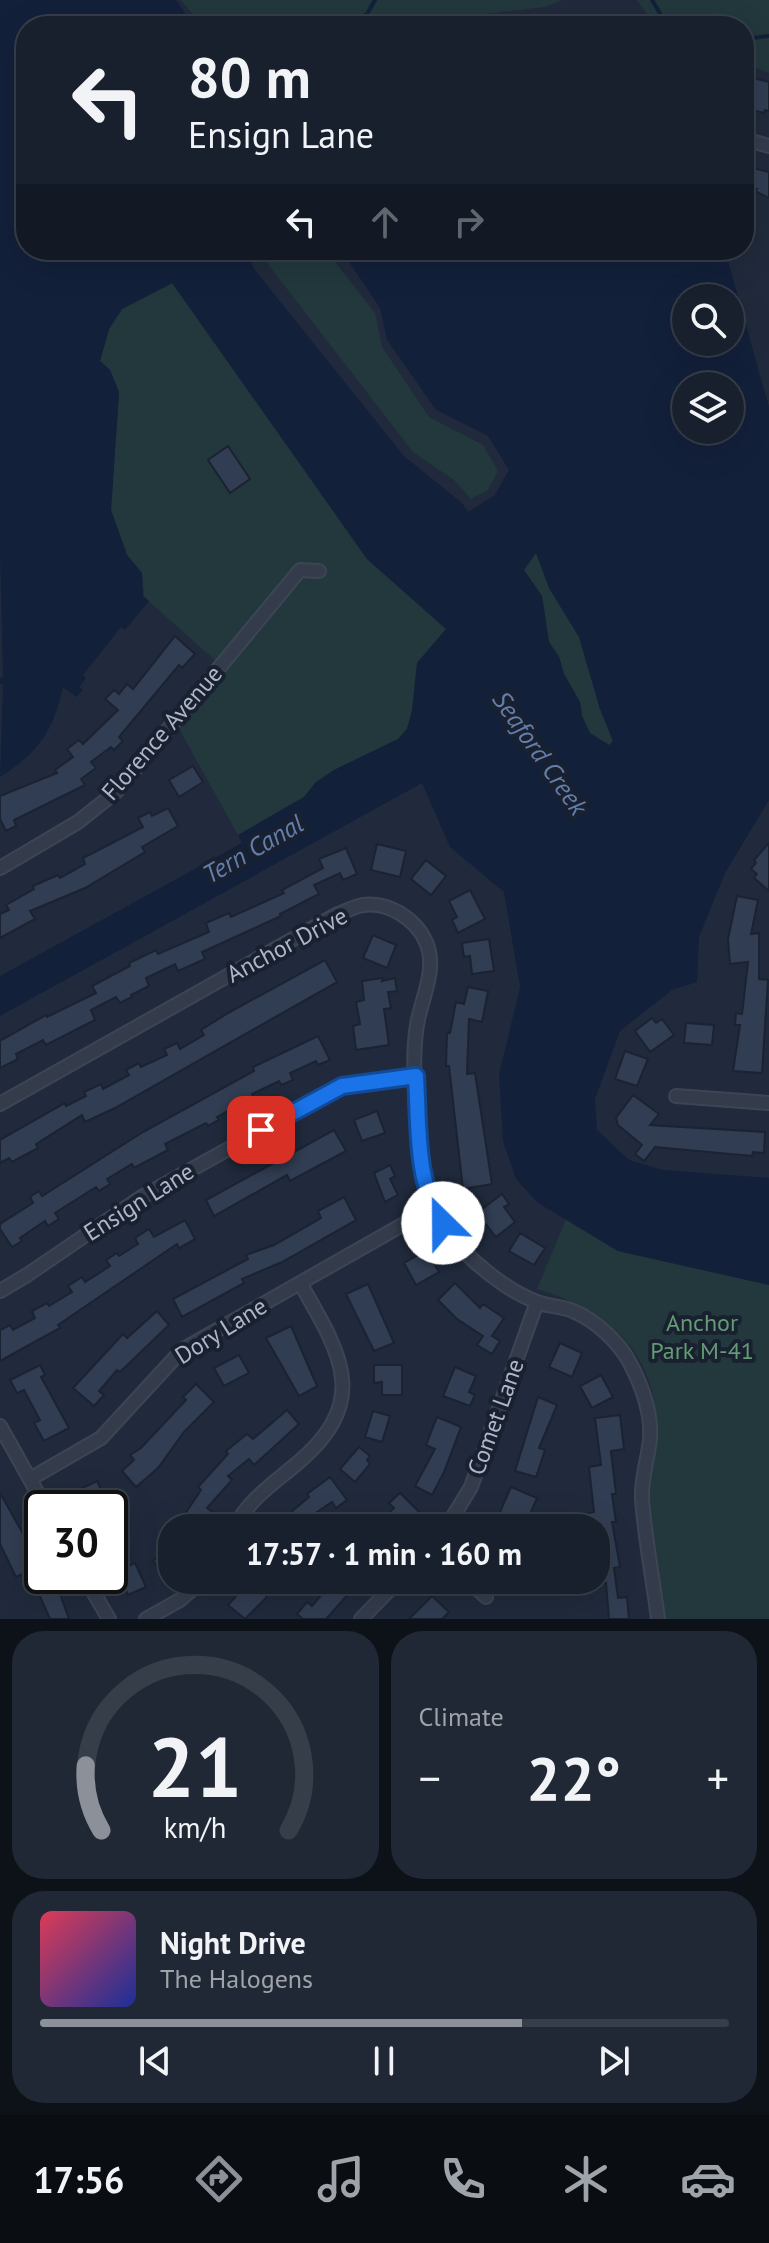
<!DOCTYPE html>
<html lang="en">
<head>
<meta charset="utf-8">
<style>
	:root { --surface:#18202d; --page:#212835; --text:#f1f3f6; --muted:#9fa3aa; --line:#363e49; --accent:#8c9099 }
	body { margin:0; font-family:"PT Sans",sans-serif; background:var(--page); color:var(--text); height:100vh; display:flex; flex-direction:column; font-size:30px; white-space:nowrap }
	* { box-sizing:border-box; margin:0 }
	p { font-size:26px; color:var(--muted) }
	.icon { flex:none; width:44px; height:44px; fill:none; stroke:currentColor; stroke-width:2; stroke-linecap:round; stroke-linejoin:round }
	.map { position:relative; height:1619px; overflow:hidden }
	.panel { display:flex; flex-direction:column; gap:12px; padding:12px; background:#0d1219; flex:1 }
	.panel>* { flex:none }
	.banner { position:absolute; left:16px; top:16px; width:738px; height:244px; border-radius:32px; box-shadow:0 8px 32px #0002,0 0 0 2px var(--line); background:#18202d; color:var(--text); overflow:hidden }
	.fabs { position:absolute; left:672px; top:284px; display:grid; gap:16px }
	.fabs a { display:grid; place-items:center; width:72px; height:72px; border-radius:50%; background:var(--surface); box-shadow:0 8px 32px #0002,0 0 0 2px var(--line); font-size:40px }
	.speed { position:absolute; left:24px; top:1490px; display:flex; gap:16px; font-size:40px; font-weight:700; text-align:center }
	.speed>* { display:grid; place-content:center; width:104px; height:104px; border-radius:50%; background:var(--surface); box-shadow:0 8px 32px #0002,0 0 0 2px var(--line); line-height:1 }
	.speed .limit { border:4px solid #111; border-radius:12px; background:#fff; color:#111 }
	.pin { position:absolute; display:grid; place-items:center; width:68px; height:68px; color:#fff; margin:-34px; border-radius:16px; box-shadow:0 4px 12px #0006 }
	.me { position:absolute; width:88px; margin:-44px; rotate:337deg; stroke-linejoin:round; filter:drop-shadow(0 0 6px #0008) }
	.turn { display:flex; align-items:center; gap:28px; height:168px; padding:0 40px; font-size:36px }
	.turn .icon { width:104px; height:104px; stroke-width:2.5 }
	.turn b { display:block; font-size:56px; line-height:68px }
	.lanes { display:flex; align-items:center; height:76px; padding:0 40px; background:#0003; justify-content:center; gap:40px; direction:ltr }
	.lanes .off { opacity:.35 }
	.big { font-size:60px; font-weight:700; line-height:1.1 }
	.panel .tile { flex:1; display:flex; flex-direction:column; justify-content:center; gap:12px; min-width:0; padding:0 28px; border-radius:32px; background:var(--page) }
	.panel .dial { align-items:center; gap:0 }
	.dial svg { height:208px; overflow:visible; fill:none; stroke:var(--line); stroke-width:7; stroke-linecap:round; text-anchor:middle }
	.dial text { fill:var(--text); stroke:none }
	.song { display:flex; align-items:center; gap:24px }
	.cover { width:96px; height:96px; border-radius:12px; background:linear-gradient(135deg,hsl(350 70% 55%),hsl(230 70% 35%)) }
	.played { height:8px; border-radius:4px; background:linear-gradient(90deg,var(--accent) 70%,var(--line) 70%) }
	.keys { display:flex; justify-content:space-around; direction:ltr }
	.heat { display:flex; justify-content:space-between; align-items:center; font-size:44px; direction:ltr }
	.panel .tiles { flex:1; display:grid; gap:12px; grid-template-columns:1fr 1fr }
	.tile:last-child { grid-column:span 2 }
	.trip { position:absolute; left:158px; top:1514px; width:452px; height:80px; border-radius:32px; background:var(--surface); box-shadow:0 8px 32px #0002,0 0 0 2px var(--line); font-weight:700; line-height:80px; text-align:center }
	.dock { display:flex; height:128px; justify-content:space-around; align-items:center; background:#0a0d12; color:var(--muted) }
	.dock .icon { width:56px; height:56px }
	.dock .active { color:var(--accent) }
	.dock b { font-size:36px; color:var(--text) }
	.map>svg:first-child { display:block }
	.green { fill:#22383d }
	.water { fill:#13203a; fill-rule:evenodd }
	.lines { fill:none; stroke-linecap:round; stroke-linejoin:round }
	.stream { stroke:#13203a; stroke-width:4 }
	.building { fill:#313d52; stroke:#1b2332; stroke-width:2 }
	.street-casing { stroke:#3d4555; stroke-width:16 }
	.street { stroke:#343c4c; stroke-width:12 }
	.route-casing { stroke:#114b97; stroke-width:20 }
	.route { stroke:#1a73e8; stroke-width:14 }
	.labels { text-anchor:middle; stroke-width:8; stroke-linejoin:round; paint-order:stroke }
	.street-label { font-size:24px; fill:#afb6c8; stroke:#192130 }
	.park-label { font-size:24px; fill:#649b74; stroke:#192130 }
	.water-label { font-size:26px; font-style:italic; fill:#647daa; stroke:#192130 }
</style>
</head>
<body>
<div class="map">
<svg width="769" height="1619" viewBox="0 0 769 1619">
	<rect width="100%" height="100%" fill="#202a3c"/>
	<path class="green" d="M181,0h381l-17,7 -69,8 -1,11h-273z
		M637,0h132v73l-25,-10v-37h-88z
		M257,250h76l2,12 40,51 7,34 47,70 54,28 15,26 -10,19 -17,9 -17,-19 -41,-28z
		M173,283l194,276 79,70 -29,34 -5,48 -5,18 -9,10 -64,31 -18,12 -12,15 -66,38 -61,-110 49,-55 -82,-73 -2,-24 -15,-18 -16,-45 8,-118 -9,-22 -10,-9 9,-32 13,-20z
		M536,552l13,36 30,49 21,72 13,32 -4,4 -19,-12 -8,-17 -2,-14 -16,-28 -5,-17 -10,-15 -7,-46 -18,-26z
		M566,1219l52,32 151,34v334h-105c-4,-37 -17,-93 -15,-128 1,-20 9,-40 8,-61 -1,-79 -49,-120 -120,-141z"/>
	<path class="water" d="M0,0h176l18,26h-168v224h220l8,19 150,187 58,47 6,9 27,-17 14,-25 -21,-34 -52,-26 -49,-70 -7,-32 -39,-58h384l44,157v393l-44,73 -26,64 -2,45 -25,8 -52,41 -25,68 2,31 32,30 34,10 106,8v107l-151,-34 -80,-48 -22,-24 -13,-38 -4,-66 21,-88 -16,-95 -54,-45 -28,-64 -422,233v-40l242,-133 -4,-8 66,-38 12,-15 18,-12 64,-31 9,-10 5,-18 5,-48 29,-34 -79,-70 -195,-276 -50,26 -13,20 -9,32 10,9 9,22 -8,118 16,45 15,18 1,23 6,5 -24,29 -4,-3 -38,48 3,3 -7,9 4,3 -7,7 -13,-10c-10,45 -25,66 -63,90l3,-93h-3v-6l3,-1 -3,-127zM686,298h44v44h-44zM686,386h44v44h-44zM536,553l13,35 30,49 21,72 13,32 -4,4 -19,-12 -8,-17 -2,-14 -16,-28 -5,-17 -10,-15 -7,-46 -18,-26z"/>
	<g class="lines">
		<path class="stream" d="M652,0l13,22 12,4
			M344,26l23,-12 8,-14
			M744,39l25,-3"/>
	</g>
	<path class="building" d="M753,78l16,4v29l-4,-1 -1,3 -19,-5z
		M744,166l25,6v26l-14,-7 2,-2 -13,-4z
		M228,446l22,33 -20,14 -22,-33z
		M175,636l20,18 -13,14 -3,-3 -60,72 4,4 -9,9 -3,-3 -20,15 5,6 -15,11 4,6 -71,35 2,6 -10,5 -6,-12v-23l57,-23 -2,-3 18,-13 -6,-8 12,-9 4,4 35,-34 -13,-11 9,-9 5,4 8,-10 6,5z
		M193,766l10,16 -24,15 -10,-17z
		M168,808l10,18 -36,21 3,5 -60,36 -55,23 5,8 -35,19v-24l9,-4 -3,-5 28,-16 -1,-3 25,-11 2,3 25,-14 -2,-6 60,-31 -5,-9 12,-6 2,4z
		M769,843v48l-15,-13 3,-4 -6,-5 5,-6 -2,-3z
		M377,844l29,7 -6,26 -29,-7z
		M346,848l11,26 -14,6 -3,-7 -26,12 5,9 -39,20 1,2 -79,36 3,7 -27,12 -3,-7 -29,14 3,8 -18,9 1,2 -12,6 -4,-6 -25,13 4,10 -49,25 -3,-5 -27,14 2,5 -18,9v-27l46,-26 1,2 49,-24 -4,-7 38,-20 -1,-3 27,-13 2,4 51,-22 -3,-9 23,-10 2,4 53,-24 -2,-3 41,-22 -4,-9z
		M426,860l20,16 -15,19 -20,-16z
		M470,890l15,29 -27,14 -6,-13 5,-3 -8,-16z
		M737,896l21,4 -7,34 8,-1v46l9,1 -6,93 -29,-2 7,-46h-5l1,-12 6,1 6,-52 -18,2 -2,-25z
		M373,935l23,10 -9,23 -24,-10z
		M489,939l5,32 -22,3 -2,-18 -6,1 -2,-14z
		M325,960l12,22 -222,126 -30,14 -3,-7 -46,29 2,4 -26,14 -3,-4 -9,5v-23l65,-37 1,3 20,-10 -2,-4 17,-8 2,5 26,-14 -3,-5 13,-7 2,4 26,-12 -3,-6 13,-6 3,6 24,-14 -3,-5 27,-17z
		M383,978l-1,3 13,-3 2,13 -9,1 3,16 -7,1 5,36 -33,5 -3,-24 7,-2 -4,-22 8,-2 -2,-19z
		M468,987l20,4 -6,31 -13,-3 -2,55 8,-1 17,111 -29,5 -14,-123h-3l1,-33h3l6,-31 8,2z
		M652,1018l4,5 6,-4 12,16 -24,17 -15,-21z
		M686,1023l28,2 -2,20 -28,-2z
		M318,1036l12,24 -12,5 -2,-4 -26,12 3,7 -12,5 -2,-4 -27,13 3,6 -11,6 -2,-3 -25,14 2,3 -11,6 -2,-3 -41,21 3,6 -34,18 -2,-4 -25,15 3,5 -11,7 -3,-4 -41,26 4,6 -11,7 -3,-5 -25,17 2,3 -10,6 -12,-18v-5l33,-21 -3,-6 9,-6 3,5 101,-64 111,-61 -1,-4z
		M625,1051l23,8 -11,27 -22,-7z
		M633,1095l26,19 -9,11 115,7 -1,21 -11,-1 -1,4 -97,-9 -11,14 -9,-7 7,-9 -24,-20 -2,-7z
		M377,1111l8,22 -23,8 -8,-21z
		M334,1130l12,21 -56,30 -3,-6 -73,41 -8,-16z
		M390,1165l5,11 -5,3 8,16 -13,7 -11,-29z
		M502,1194l7,10 -5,3 11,15 -19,15 -19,-24z
		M344,1197l12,23 -74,42 -40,17 2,4 -62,34 -9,-18 75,-40 -2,-4 28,-10 47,-27 -3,-7z
		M185,1220l10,19 -16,9 -2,-4 -119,81 2,3 -60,33v-31l10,-5 3,5 22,-12 -3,-7 15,-8 2,3 23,-14 -4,-6 14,-9 3,5 25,-16 -4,-6 11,-7 2,3 19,-12 -3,-6 14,-9 5,8z
		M520,1233l25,15 -11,17 -25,-14z
		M427,1250l12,22 -23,13 -12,-22z
		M455,1283l25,25 3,-4 21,14 -12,18 8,5 -8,13 -15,-9 6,-9 -26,-17 -19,-19z
		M368,1284l26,59 -20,8 -28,-57z
		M157,1311l12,14 -49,47 -3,-2 -18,21 5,4 -10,11 -21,-18 50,-54 4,4z
		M291,1326l26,60 -18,10 -33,-58z
		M560,1343l22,10 -10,24 -23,-10z
		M239,1355l10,18 -25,13 -10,-18z
		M40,1365l5,10 -4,2 28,51 -25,13 -10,-18 6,-3 -16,-30 -7,3 -7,-13z
		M374,1365h28v30h-20v-13l-8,1z
		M455,1367l21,9 -7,16 6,3 -5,11 -27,-10z
		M601,1375l12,22 -21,11 -12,-22z
		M196,1384l18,18 -30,30 -26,36 -22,19 -14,-16 12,-11 -4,-5 11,-7 45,-48 -3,-3z
		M538,1397l19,8 -18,43 6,2 -9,27 -21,-6z
		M287,1410l12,14 -45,41 -5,-6 -21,17 4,4 -25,28 5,4 -11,16h-14l-8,-5 22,-33 -3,-3 30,-33 -2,-3 21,-17 6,5z
		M373,1411l17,5 -8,26 -17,-5z
		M620,1415l4,34 -13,2 5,43h-4l4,28h-4l8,45 -6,1 4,30 9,-1 2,22h-20l-3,-36 -8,2 -2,-57h-6l-2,-15 6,-1 -5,-45 12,-2 -6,-47z
		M437,1417l24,10 -17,45 -12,23 -17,-9 20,-37 -9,-4z
		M359,1447l11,9 -3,4 3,4 -15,18 -15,-13z
		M330,1477l17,23 -11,8 -4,-6 -25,17 8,9h-43l37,-31 -2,-3z
		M97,1481l13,27h-27l-7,-17z
		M511,1487l26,11 -13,30h-31z
		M0,1493l26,46 16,37 5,4 7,-3 15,42h-19l-21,-48 -13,6 -16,-33z
		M400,1493l22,22 -6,6 6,7h-29l-10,-10 11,-10 -5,-5z
		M110,1505l15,35 -15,7z
		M172,1535v36l-6,5 -13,-15 10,-9 -5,-5z
		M135,1563l11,24 -18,8 -10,-24z
		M251,1580h26l-12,19 -20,20 -17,-14z
		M334,1580h27l-35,39h-23l-6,-5 10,-12 5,4z
		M432,1596l17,16 -7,7h-33z"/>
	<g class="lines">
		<defs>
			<path id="street" d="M744,139l25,7
				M0,868l78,-46 39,-31 183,-221 19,1
				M676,1096l93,7
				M0,1104l334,-188c9,-4 19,-9 29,-11 25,-4 53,14 63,37 12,27 -5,57 -9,83 -7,40 1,143 15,181 12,36 70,83 105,96 12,5 25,4 36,9 22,9 46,31 57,52 12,23 22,49 20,76 -2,20 -9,39 -8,60 3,40 11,80 16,120
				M0,1291l27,-16 113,-77 202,-112 74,-10
				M0,1426l46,82
				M30,1479l71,-41 81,-88 250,-142
				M234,1528c14,-27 37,-43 60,-62 78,-64 48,-110 6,-183
				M446,1528l25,-41 66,-185
				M84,1576l25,43
				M468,1580l18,17
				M146,1619l34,-19 23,-20
				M361,1619l38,-39"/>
		</defs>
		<use href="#street" class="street-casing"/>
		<use href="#street" class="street"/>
	</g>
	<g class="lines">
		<defs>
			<path id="route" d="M261,1130l81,-44 74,-10c3,48 -1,108 27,147"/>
		</defs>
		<use href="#route" class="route-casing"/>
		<use href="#route" class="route"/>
	</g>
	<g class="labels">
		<g class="street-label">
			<text transform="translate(162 733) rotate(-49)" y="8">Florence Avenue</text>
			<text transform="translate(287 945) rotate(-28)" y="8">Anchor Drive</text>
			<text transform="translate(139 1202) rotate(-32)" y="8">Ensign Lane</text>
			<text transform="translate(221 1331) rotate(-32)" y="8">Dory Lane</text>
			<text transform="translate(496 1417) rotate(-70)" y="8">Comet Lane</text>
		</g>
		<g class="park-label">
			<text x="702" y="1331">Anchor<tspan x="702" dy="28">Park M-41</tspan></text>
		</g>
		<g class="water-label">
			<text transform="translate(540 753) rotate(55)" y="9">Seaford Creek</text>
			<text transform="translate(253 849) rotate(-30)" y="9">Tern Canal</text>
		</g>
	</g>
</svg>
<div class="fabs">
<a><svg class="icon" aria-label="search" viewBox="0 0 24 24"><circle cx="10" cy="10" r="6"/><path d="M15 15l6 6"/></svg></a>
<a><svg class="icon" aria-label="layers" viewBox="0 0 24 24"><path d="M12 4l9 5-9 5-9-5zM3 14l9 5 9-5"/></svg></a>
</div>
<div class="speed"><div class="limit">30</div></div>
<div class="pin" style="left:261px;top:1130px;background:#d93025"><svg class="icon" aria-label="arrive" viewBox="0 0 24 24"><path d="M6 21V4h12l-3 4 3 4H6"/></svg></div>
<svg class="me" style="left:443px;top:1223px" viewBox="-20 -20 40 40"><circle r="19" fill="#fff"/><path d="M0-13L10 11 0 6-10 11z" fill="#1a73e8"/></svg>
<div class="trip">17:57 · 1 min · 160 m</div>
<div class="banner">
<div class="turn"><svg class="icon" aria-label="left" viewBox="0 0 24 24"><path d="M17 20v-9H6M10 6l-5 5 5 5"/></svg><div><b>80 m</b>Ensign Lane</div></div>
<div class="lanes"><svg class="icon" aria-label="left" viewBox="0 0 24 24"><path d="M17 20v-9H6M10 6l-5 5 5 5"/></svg><svg class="icon off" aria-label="ahead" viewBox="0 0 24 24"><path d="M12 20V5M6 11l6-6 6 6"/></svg><svg class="icon off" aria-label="right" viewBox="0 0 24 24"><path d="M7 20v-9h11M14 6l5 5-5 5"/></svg></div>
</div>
</div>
<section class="panel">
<div class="tiles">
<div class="tile dial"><svg viewBox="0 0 100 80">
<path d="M14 69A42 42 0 1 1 86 69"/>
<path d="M14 69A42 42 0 0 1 8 44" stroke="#8c9099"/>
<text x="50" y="56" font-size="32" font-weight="700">21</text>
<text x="50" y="72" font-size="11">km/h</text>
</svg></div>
<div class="tile"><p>Climate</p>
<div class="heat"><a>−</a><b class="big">22°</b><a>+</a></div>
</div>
<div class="tile">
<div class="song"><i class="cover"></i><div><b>Night Drive</b><p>The Halogens</p></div></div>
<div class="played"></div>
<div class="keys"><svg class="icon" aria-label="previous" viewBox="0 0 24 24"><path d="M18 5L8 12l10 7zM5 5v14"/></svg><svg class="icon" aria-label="pause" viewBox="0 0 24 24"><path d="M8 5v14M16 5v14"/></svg><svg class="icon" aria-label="next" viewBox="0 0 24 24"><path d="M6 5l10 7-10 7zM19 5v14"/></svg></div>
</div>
</div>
</section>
<nav class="dock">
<b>17:56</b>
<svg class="icon active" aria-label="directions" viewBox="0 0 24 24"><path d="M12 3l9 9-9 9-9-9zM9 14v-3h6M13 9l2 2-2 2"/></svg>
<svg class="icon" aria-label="music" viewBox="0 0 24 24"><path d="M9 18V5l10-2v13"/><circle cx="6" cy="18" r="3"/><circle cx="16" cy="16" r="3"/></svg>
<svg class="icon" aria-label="phone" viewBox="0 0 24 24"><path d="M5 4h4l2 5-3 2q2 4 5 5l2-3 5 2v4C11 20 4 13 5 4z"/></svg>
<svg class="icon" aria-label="climate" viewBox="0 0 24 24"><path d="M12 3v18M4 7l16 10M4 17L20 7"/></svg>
<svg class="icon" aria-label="car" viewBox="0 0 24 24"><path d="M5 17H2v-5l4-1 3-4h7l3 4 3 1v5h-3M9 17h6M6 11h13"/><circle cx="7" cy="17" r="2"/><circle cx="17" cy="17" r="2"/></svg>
</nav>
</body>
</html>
